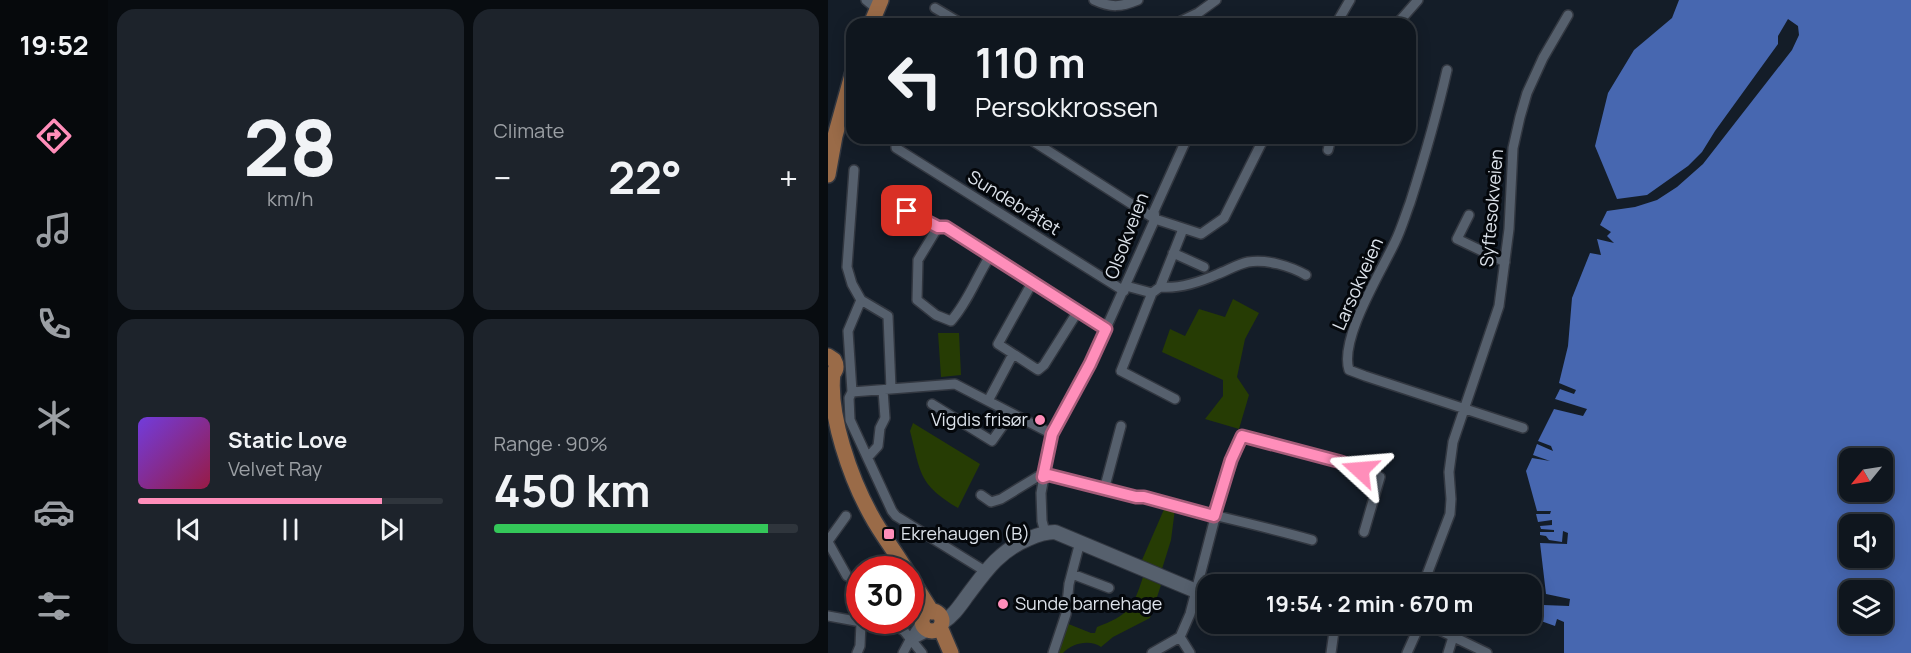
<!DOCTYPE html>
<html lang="en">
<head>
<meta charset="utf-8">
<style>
	:root { --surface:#0f161e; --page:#1d232b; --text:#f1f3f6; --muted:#9b9fa4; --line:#2f353c; --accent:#ff8eba }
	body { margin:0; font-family:Manrope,sans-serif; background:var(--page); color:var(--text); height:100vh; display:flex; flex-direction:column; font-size:22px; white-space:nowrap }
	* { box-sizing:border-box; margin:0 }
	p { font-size:20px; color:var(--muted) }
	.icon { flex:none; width:33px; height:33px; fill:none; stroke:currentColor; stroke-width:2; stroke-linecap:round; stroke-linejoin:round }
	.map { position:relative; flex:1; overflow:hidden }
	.sheet { display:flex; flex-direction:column; gap:9px; padding:9px; background:#080c10; width:720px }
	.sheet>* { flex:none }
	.banner { position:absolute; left:18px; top:18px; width:570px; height:126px; border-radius:18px; box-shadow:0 3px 15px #0003,0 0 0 2px var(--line); background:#0f161e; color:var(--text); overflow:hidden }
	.needle { width:39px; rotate:240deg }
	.buttons { position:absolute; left:1011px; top:448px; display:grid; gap:12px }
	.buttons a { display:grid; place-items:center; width:54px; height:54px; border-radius:12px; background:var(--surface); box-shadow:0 3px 15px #0003,0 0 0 2px var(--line); font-size:30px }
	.speed { position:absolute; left:18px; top:556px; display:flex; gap:12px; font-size:30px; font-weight:700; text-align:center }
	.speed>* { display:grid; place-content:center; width:78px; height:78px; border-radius:50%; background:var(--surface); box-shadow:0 3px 15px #0003,0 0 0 2px var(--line); line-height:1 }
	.speed .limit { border:9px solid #d22; background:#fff; color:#111 }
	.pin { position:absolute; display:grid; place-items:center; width:51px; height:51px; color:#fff; margin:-26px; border-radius:12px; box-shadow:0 3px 9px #0006 }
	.me { position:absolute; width:66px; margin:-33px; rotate:289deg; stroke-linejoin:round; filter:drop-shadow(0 0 4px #0008) }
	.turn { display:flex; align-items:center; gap:21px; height:126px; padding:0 30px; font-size:27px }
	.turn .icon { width:78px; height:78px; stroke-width:2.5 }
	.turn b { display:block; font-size:42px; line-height:51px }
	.big { font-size:45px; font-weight:700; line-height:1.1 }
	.sheet .card { flex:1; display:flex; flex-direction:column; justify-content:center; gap:9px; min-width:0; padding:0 21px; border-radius:18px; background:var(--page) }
	.sheet .dial { align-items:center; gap:0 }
	.dial b { font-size:78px; line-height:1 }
	.song { display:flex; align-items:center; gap:18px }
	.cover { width:72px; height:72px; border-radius:9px; background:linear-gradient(135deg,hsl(260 70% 55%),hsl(340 70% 35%)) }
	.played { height:6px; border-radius:3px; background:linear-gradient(90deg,var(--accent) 80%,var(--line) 80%) }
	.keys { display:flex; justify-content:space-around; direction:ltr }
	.heat { display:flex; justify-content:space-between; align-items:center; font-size:33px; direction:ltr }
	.charge { height:9px; border-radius:4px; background:linear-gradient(90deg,#34c759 90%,var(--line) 0) }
	.sheet .tiles { flex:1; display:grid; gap:9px; grid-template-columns:repeat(2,1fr) }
	.trip { position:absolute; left:369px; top:574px; width:345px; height:60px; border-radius:18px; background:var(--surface); box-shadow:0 3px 15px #0003,0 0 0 2px var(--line); font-weight:700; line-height:60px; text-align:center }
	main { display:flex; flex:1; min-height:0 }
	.dock { display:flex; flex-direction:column; width:108px; justify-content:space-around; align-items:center; background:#06090c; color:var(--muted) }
	.dock .icon { width:42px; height:42px }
	.dock .current { color:var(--accent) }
	.dock b { font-size:27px; color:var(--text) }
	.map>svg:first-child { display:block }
	.green { fill:#263c04 }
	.water { fill:#4767b0; fill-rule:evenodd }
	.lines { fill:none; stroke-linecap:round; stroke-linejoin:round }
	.street-casing { stroke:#323740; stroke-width:12 }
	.secondary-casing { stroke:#323740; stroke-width:16 }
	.primary-casing { stroke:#323740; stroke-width:18 }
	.street { stroke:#56606d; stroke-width:9 }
	.secondary { stroke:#56606d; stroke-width:14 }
	.primary { stroke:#9a6b48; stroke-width:15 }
	.route-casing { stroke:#a65c79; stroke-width:15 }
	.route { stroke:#ff8eba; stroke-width:10 }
	.poi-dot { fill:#ff8eba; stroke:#04070b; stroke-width:2 }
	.labels { text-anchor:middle; stroke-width:6; stroke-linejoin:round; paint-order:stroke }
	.street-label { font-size:18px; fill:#dde3eb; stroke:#04070b }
	.poi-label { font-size:18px; fill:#dde3eb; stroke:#04070b; text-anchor:start }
</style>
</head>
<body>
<main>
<nav class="dock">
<b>19:52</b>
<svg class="icon current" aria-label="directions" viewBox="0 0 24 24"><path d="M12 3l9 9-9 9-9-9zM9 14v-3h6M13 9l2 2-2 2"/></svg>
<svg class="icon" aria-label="music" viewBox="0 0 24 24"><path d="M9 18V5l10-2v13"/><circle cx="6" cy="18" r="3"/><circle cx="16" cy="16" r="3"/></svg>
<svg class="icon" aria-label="phone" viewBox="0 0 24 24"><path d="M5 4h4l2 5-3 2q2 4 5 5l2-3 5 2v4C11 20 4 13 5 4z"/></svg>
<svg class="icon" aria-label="climate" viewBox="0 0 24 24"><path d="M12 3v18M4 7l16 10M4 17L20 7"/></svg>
<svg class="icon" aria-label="car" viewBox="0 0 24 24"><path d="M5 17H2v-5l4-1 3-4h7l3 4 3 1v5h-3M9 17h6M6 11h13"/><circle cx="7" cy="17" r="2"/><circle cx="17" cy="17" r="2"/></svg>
<svg class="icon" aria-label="filters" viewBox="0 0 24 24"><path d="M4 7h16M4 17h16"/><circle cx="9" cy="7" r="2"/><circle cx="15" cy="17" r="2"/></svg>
</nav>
<section class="sheet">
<div class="tiles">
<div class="card dial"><b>28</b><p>km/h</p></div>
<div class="card"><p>Climate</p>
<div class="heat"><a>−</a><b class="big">22°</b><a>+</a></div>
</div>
<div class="card">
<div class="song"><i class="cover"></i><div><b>Static Love</b><p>Velvet Ray</p></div></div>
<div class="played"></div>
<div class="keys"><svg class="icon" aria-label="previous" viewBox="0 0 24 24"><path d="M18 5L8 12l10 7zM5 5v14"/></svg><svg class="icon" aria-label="pause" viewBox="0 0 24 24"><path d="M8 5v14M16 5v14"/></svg><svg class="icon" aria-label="next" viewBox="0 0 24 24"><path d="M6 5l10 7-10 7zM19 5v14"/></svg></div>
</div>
<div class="card"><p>Range · 90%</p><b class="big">450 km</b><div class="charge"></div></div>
</div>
</section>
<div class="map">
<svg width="1083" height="653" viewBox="0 0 1083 653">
	<rect width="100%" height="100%" fill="#141d28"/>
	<path class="green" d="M405,299l26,14 -14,26 -8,38 12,18 -10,34 -34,-10 18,-23v-16l-61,-28 8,-23 15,7 14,-27 26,8z
		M110,333h21l2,42 -20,2z
		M85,423l67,41 -22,44c-40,-24 -37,-35 -48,-77z
		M337,507l10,2 -4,31 -9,29 -20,-9z
		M315,577l18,8 -11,33 -37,19 -12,10c-11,-8 -29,-4 -38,6h-6l9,-30 25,10h4l2,-6c32,-12 36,-19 46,-50z"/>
	<path class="water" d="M851,0h232v653h-347v-31l-7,-3 -2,7 -14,-5 2,-16 26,1 1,-7 -24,-5 -6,-51 27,1 1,-11 -5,-2 -1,11 -13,-2 -3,-4 -6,-1v-3h14v-2l-13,-1 -1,-3 12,-1v-5l-14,2 -2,-8h14l1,-3h-14l-11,-40 6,-13 18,3 -17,-6 4,-11 16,7 -2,-5 -13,-5 16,-32 29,7 4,-7 -32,-10 5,-10 14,5 2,-4 -17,-7 9,-37 4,-48 18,-45 11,2 -4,-16 17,4 -7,-7 4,-4 -11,-7 7,-14 28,-4 22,-7 20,-13 26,-23 89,-114 7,-15 -1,-9 -10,-7 -10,17v8l-63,87 -13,21 -14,14 -41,29 -30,4 -22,-53 13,-53 26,-43 38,-32zM1022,459h32v33h-32zM1022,525h32v33h-32zM1022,591h32v33h-32z"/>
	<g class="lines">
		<defs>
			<path id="street" d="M38,0l11,9
				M266,0c17,8 27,7 44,0
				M107,8l27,16
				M347,24l23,-11 18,-13
				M508,24l14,-24
				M569,24l21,-24
				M619,70c-10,44 -23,89 -37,133 -5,13 -9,27 -15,39 -14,30 -56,97 -46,128l16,6 158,52
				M68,138v10l228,143
				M200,138l127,81 46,15 23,-16 40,-80
				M500,150l3,-12
				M26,170l-7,97 5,17 9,16 -13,31 4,61 -3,6 1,22 42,91 4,5 89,55
				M79,211l31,16h8l159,102
				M641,215l-12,24 48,23
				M110,227l-20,33 -1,40 19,15 15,6c17,-19 25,-43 39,-65
				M345,253l31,14
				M204,283l-34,61 40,26 6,-5 34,-54
				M298,286l26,7 8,-6c19,2 40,-5 58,-13 10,-4 20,-10 30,-12 19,-3 42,4 58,13
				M332,287l23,-58
				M324,293l-31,78 54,28
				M33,300l27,16 3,73
				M24,392l103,-8 97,50
				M160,401l25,-47
				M104,404l60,37 19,-27
				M40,457l10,-11 2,-18 5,-10 -2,-28
				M276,490l17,-64
				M153,495l10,7 10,-3 36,-22 12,-2 87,22h8c56,16 112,27 168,43
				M217,532l-3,-11 -1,-28 11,-59 38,-70 65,-145 -1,-8 33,-73
				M0,541l18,-25
				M0,542l19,34
				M244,574l37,14
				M595,585l27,-71 1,-15 -2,-27 4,-30 46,-136 10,-77 4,-81 7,-31 7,-24 16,-35 25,-43
				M0,616l33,6 9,-1
				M61,621l15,10 18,22
				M599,624l60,29
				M352,637l10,16
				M84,640l18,-9
				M29,653l3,-7 1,-24
				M75,653c6,-11 11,-22 19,-31
				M225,653l13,-39 3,-30 11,-42
				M324,653l28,-16 10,-23 33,-127 19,-51 99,26 39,15 -16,55
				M503,653l4,-29
				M579,653l13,-29
				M620,653l5,-16"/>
			<path id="secondary" d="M114,623c11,-7 17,-16 25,-27 18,-24 32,-45 61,-57 9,-4 17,-7 27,-7l153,64"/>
			<path id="primary" d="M43,24l10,-24
				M0,175l7,-39 17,-61
				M0,356l6,4c4,7 2,14 -6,16
				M5,373c-5,42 18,106 38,142 10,19 24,36 35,55
				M82,577l22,35
				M94 621a10 10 0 1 1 20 0a10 10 0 1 1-20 0Z
				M112,627l11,26"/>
		</defs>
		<use href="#street" class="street-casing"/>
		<use href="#secondary" class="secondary-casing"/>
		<use href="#primary" class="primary-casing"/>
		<use href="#street" class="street"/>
		<use href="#secondary" class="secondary"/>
		<use href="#primary" class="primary"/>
	</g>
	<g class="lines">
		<defs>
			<path id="route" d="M79,211l31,16h8l160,102 -16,35 -38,70 -9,43 6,-2 87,22h8l70,19 17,-56 11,-24 99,26 19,8"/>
		</defs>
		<use href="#route" class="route-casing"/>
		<use href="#route" class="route"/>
	</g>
	<g class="poi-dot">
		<circle cx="212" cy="420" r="6"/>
		<rect x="55" y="528" width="12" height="12" rx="3"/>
		<circle cx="175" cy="604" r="6"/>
	</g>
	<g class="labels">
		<g class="street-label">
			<text transform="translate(186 203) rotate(32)" y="6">Sundebråtet</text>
			<text transform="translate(664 208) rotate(-85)" y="6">Syftesokveien</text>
			<text transform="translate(299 236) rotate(-69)" y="6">Olsokveien</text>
			<text transform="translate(530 284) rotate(-66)" y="6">Larsokveien</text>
		</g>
		<g class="poi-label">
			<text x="200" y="426" text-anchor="end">Vigdis frisør</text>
			<text x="73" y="540">Ekrehaugen (B)</text>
			<text x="187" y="610">Sunde barnehage</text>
		</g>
	</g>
</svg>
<div class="buttons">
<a><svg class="needle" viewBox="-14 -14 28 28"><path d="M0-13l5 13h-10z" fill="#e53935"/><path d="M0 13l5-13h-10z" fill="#9b9fa4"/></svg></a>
<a><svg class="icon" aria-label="sound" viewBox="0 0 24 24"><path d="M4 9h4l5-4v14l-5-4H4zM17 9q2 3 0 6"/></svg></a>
<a><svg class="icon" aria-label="layers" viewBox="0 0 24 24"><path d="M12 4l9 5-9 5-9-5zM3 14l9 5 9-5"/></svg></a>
</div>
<div class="speed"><div class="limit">30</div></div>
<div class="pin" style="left:79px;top:211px;background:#d93025"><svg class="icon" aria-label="arrive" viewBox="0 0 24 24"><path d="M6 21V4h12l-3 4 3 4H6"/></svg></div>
<svg class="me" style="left:532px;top:470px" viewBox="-20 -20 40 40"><path d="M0-17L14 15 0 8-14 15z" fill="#ff8eba" stroke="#fff" stroke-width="4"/></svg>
<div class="trip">19:54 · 2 min · 670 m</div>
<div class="banner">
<div class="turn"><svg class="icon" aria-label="left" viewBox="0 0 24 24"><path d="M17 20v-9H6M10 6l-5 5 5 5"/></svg><div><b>110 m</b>Persokkrossen</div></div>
</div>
</div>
</main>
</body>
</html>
